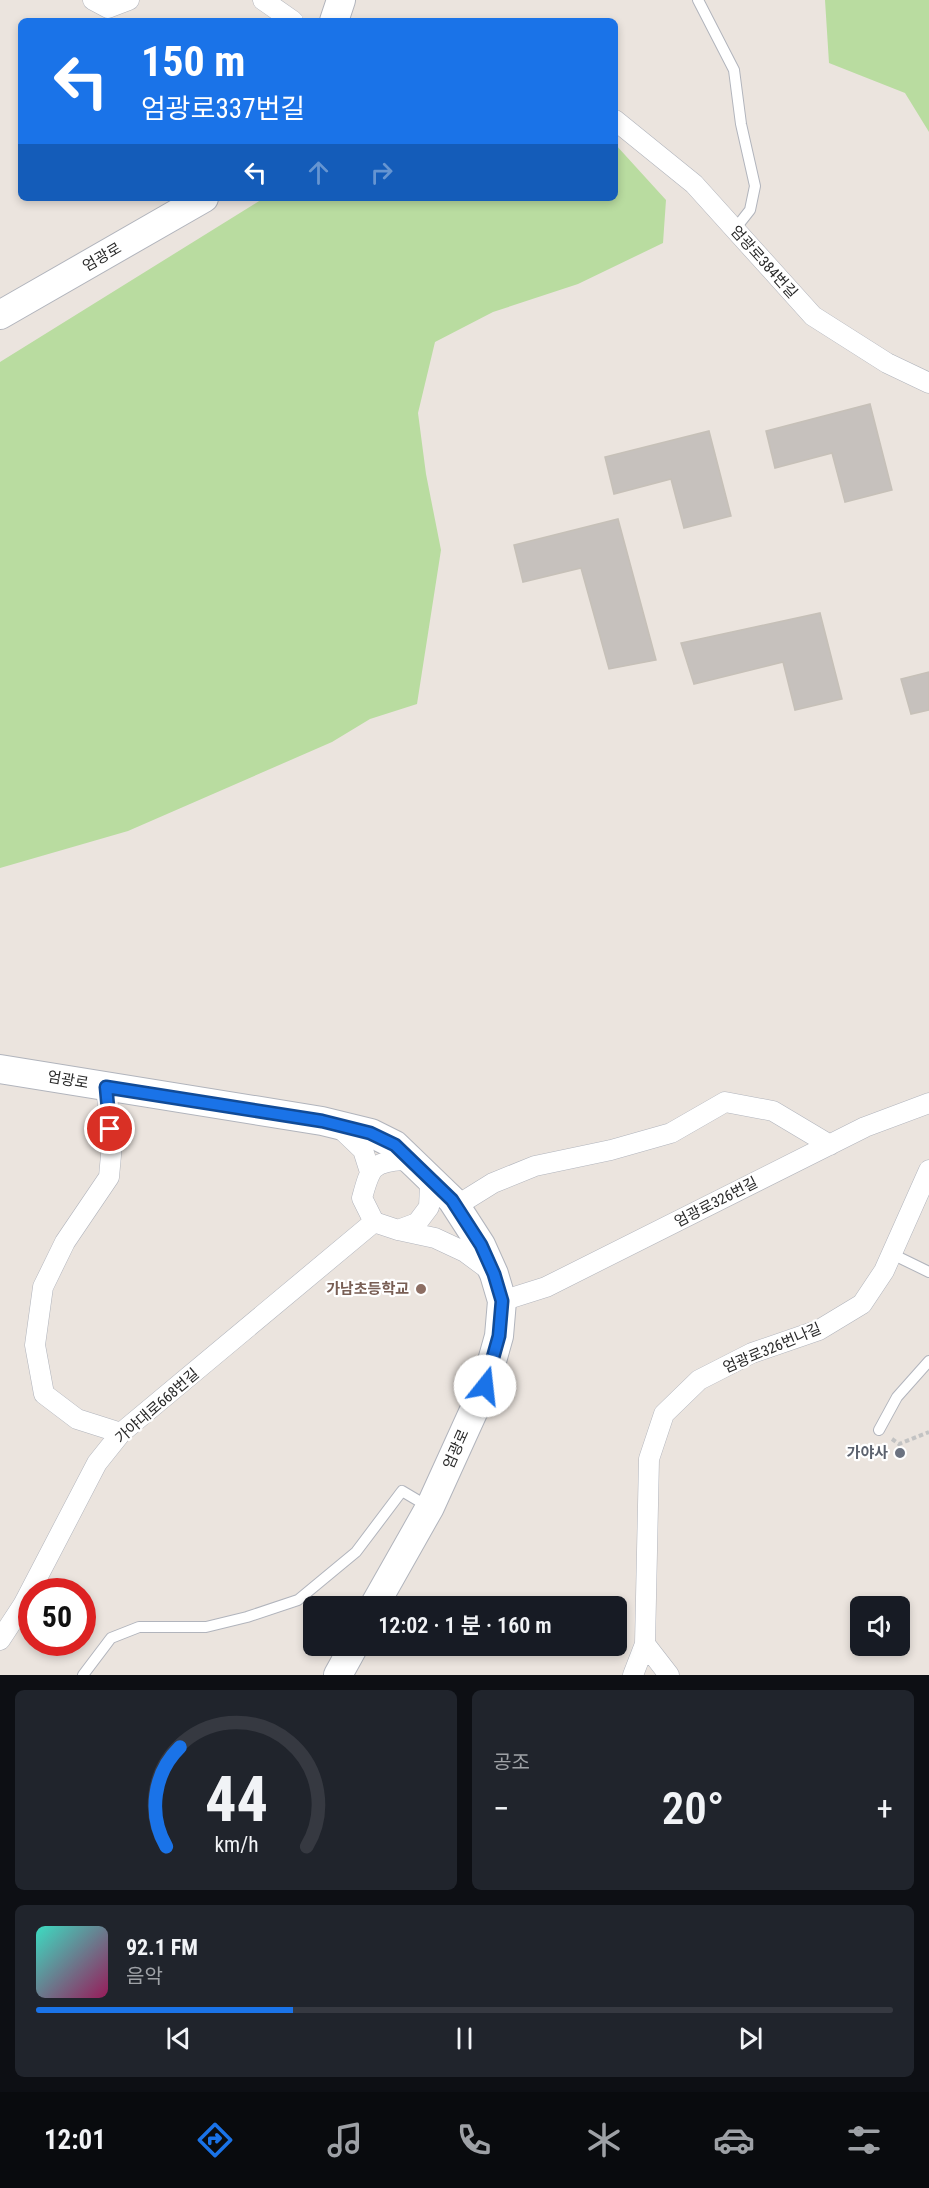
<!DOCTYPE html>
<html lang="ko">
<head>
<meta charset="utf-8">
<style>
	:root { --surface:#171b24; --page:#20242c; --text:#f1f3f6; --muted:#9ea1a6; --line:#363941; --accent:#1a73e8 }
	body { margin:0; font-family:"Roboto Condensed","Noto Sans KR",sans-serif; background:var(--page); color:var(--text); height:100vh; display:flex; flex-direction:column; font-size:22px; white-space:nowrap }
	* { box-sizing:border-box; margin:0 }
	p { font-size:20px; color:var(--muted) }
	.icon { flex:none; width:33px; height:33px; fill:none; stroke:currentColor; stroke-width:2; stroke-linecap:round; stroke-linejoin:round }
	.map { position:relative; height:1675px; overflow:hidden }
	.side { display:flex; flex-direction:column; gap:15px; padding:15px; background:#0d0f14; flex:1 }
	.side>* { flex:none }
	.hud { position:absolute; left:18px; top:18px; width:600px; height:183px; border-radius:9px; box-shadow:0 3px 9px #0003; background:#1a73e8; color:#fff; overflow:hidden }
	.fabs { position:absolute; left:850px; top:1596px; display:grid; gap:12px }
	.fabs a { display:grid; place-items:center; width:60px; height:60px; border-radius:9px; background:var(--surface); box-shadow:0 3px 9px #0003; font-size:30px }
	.speed { position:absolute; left:18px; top:1578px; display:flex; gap:12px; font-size:30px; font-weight:700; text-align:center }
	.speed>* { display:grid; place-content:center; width:78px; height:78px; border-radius:50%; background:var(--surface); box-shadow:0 3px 9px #0003; line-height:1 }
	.speed .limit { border:9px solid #d22; background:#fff; color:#111 }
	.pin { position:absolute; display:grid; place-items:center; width:51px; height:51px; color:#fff; margin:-26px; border:3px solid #fff; border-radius:50%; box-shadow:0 2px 6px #0007 }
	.me { position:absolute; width:66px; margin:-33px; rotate:16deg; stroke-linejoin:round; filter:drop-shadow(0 0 4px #0008) }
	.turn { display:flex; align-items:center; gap:21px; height:126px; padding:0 24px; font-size:27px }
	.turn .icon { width:78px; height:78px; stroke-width:2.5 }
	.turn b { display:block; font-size:42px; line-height:51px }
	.lanes { display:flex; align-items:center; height:57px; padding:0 24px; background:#0003; justify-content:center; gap:30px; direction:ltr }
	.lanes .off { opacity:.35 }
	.big { font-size:45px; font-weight:600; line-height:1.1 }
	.side .tile { flex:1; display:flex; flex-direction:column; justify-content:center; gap:9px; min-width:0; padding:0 21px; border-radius:9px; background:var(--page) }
	.side .dial { align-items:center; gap:0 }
	.dial svg { height:156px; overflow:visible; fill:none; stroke:var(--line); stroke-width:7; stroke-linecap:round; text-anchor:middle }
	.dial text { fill:var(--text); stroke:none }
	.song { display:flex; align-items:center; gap:18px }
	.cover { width:72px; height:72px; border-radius:9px; background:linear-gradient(135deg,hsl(170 70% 55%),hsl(330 70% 35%)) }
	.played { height:6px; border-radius:3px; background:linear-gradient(90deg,var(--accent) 30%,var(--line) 30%) }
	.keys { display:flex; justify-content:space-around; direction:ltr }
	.heat { display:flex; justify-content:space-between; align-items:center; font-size:33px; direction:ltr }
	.side .tiles { flex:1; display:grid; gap:15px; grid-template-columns:1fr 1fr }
	.tile:last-child { grid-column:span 2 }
	.trip { position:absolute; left:303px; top:1596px; width:324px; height:60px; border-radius:9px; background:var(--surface); box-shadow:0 3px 9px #0003; font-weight:600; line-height:60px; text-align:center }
	.menu { display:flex; height:96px; justify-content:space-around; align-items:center; background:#090b0e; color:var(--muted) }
	.menu .icon { width:42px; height:42px }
	.menu .selected { color:var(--accent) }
	.menu b { font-size:27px; color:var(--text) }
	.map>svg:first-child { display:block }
	.green { fill:#b9dca0 }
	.building { fill:#c6c1bd; stroke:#c6c0b8; stroke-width:1.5 }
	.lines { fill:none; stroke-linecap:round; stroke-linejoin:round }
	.service-casing { stroke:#b1b4bc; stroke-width:12 }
	.minor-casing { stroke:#b1b4bc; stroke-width:21 }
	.secondary-casing { stroke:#b1b4bc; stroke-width:30 }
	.path { stroke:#c3c3c3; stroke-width:4; stroke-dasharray:4.5 3; stroke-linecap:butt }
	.service { stroke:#fff; stroke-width:10 }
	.minor { stroke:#fff; stroke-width:20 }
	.secondary { stroke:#fff; stroke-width:28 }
	.route-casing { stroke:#114b97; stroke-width:15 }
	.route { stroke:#1a73e8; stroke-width:10 }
	.education-dot { fill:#8d6e63; stroke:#fff; stroke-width:2 }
	.worship-dot { fill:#6b7280; stroke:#fff; stroke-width:2 }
	.labels { text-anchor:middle; stroke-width:4.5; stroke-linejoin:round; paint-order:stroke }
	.street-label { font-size:15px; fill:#2a2a2a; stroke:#fff }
	.education-label { font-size:15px; font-weight:bold; fill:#785e54; stroke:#fff; text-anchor:end }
	.worship-label { font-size:15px; font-weight:bold; fill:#5b616d; stroke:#fff; text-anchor:end }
</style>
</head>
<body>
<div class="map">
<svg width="929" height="1675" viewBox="0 0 929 1675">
	<rect width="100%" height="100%" fill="#ebe4de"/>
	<path class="green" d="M825,0h104v132l-24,-39 -76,-30z
		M615,144l51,56 -3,43 -85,41 -85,28 -58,30 -17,71 8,61 15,76 -24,154 -47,15 -38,23 -204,89 -128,37v-506l264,-164h351z"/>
	<path class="building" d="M870,404l22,86 -47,12 -13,-49 -57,15 -9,-37z
		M709,431l22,85 -47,12 -13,-49 -57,15 -9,-37z
		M618,519l38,141 -47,9 -28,-101 -58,14 -9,-37z
		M820,613l22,86 -47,11 -12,-48 -89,22 -13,-41z
		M929,672v38l-18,4 -10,-35z"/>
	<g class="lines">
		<defs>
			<path id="service" d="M698,0l36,70 7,54 14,62 -5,24 -15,19
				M892,1254l37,18
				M879,1430l18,-33 32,-36
				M83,1675l28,-37 28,-11h67l41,-10 51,-17 58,-48 46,-61 27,16"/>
			<path id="minor" d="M93,0l15,8 21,-8
				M263,0l30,21
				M615,120l79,64 119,132 74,47 42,20
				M106,1087l6,57 -3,33 -44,65 -22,45 -8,58 9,49 33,25 44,14
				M339,1127l24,23 7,22
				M403,1160l17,9 10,17 -1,21 -12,16 -19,7 -24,-8 -12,-24c8,-29 9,-36 41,-38z
				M456,1206l37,-23 42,-17 76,-16 60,-17 54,-31 48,9 57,34
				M398,1230l37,8 30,14 27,20
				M502,1301l44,-14 319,-160 64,-24
				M0,1640l23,-35 74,-142 24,-30 253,-211
				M645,1644l24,31
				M633,1675l12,-31 4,-185 15,-45 35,-34 53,-27 67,-23 43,-26 22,-33 45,-101"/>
			<path id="secondary" d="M334,21l7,-21
				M0,315l204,-117
				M0,1069l322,52 49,12 24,12 57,55 29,45 13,29 8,27 -3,35 -14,50 -55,121 -56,99
				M338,1675l16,-29"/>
		</defs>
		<use href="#service" class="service-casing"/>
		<use href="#minor" class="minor-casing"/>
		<use href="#secondary" class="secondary-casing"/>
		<path class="path" d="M892,1439l7,5 30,-12"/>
		<use href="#service" class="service"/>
		<use href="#minor" class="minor"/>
		<use href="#secondary" class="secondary"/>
	</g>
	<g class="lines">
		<defs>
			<path id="route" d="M110,1129l-4,-42 216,34 48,12 25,12 57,55 29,45 13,29 8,27 -3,35 -14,50"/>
		</defs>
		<use href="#route" class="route-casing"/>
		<use href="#route" class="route"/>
	</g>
	<circle class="education-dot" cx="421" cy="1289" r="6"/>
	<circle class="worship-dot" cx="900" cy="1453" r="6"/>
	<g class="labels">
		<g class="street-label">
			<text transform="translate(102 257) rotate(-30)" y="5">엄광로</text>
			<text transform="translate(764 262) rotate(48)" y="5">엄광로384번길</text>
			<text transform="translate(68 1080) rotate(10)" y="5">엄광로</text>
			<text transform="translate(716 1202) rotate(-27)" y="5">엄광로326번길</text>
			<text transform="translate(772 1348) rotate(-23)" y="5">엄광로326번나길</text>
			<text transform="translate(157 1406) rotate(-41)" y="5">가야대로668번길</text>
			<text transform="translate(456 1449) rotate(-66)" y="5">엄광로</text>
		</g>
		<g class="education-label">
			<text x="409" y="1294">가남초등학교</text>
		</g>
		<g class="worship-label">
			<text x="888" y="1458">가야사</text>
		</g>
	</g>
</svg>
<div class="fabs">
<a><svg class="icon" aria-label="sound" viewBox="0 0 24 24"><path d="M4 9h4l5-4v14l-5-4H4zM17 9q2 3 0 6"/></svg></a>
</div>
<div class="speed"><div class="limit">50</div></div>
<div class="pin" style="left:110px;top:1129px;background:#d93025"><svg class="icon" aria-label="arrive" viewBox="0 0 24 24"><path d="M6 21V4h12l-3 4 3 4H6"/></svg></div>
<svg class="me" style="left:485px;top:1386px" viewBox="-20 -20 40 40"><circle r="19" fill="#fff"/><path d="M0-13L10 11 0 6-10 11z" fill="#1a73e8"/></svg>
<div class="trip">12:02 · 1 분 · 160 m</div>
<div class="hud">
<div class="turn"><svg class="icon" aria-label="left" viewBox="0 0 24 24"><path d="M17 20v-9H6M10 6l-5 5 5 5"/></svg><div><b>150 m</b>엄광로337번길</div></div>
<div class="lanes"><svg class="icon" aria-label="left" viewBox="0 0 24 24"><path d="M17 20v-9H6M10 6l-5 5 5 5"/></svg><svg class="icon off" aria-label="ahead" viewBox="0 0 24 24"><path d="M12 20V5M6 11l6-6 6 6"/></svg><svg class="icon off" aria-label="right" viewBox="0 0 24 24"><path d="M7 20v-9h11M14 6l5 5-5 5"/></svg></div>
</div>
</div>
<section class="side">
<div class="tiles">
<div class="tile dial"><svg viewBox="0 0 100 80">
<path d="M14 69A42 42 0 1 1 86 69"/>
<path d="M14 69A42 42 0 0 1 21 18" stroke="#1a73e8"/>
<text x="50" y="56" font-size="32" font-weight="700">44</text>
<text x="50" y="72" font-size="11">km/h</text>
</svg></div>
<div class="tile"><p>공조</p>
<div class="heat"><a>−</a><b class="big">20°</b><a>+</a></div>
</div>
<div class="tile">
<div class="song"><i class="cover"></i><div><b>92.1 FM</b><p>음악</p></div></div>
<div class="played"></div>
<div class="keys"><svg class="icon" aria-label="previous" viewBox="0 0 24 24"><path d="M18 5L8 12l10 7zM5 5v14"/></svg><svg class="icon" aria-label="pause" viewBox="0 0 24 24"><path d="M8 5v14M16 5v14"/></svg><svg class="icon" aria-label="next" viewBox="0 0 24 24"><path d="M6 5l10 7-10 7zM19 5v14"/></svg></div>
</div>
</div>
</section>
<nav class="menu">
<b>12:01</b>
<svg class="icon selected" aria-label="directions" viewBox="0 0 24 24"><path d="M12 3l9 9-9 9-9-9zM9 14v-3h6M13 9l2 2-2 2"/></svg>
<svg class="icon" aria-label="music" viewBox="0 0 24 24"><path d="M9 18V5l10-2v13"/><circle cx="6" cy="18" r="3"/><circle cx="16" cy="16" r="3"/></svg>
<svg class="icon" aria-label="phone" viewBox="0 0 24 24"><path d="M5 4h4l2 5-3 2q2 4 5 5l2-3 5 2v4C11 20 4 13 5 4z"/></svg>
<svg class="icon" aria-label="climate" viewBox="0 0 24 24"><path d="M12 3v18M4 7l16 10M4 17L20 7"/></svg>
<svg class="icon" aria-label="car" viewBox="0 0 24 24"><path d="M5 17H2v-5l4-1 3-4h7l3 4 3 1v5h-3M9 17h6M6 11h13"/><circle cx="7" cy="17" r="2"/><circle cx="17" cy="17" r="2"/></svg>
<svg class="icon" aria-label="filters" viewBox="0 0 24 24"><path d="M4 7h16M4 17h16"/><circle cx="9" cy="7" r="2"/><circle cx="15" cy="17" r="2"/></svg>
</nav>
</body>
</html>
